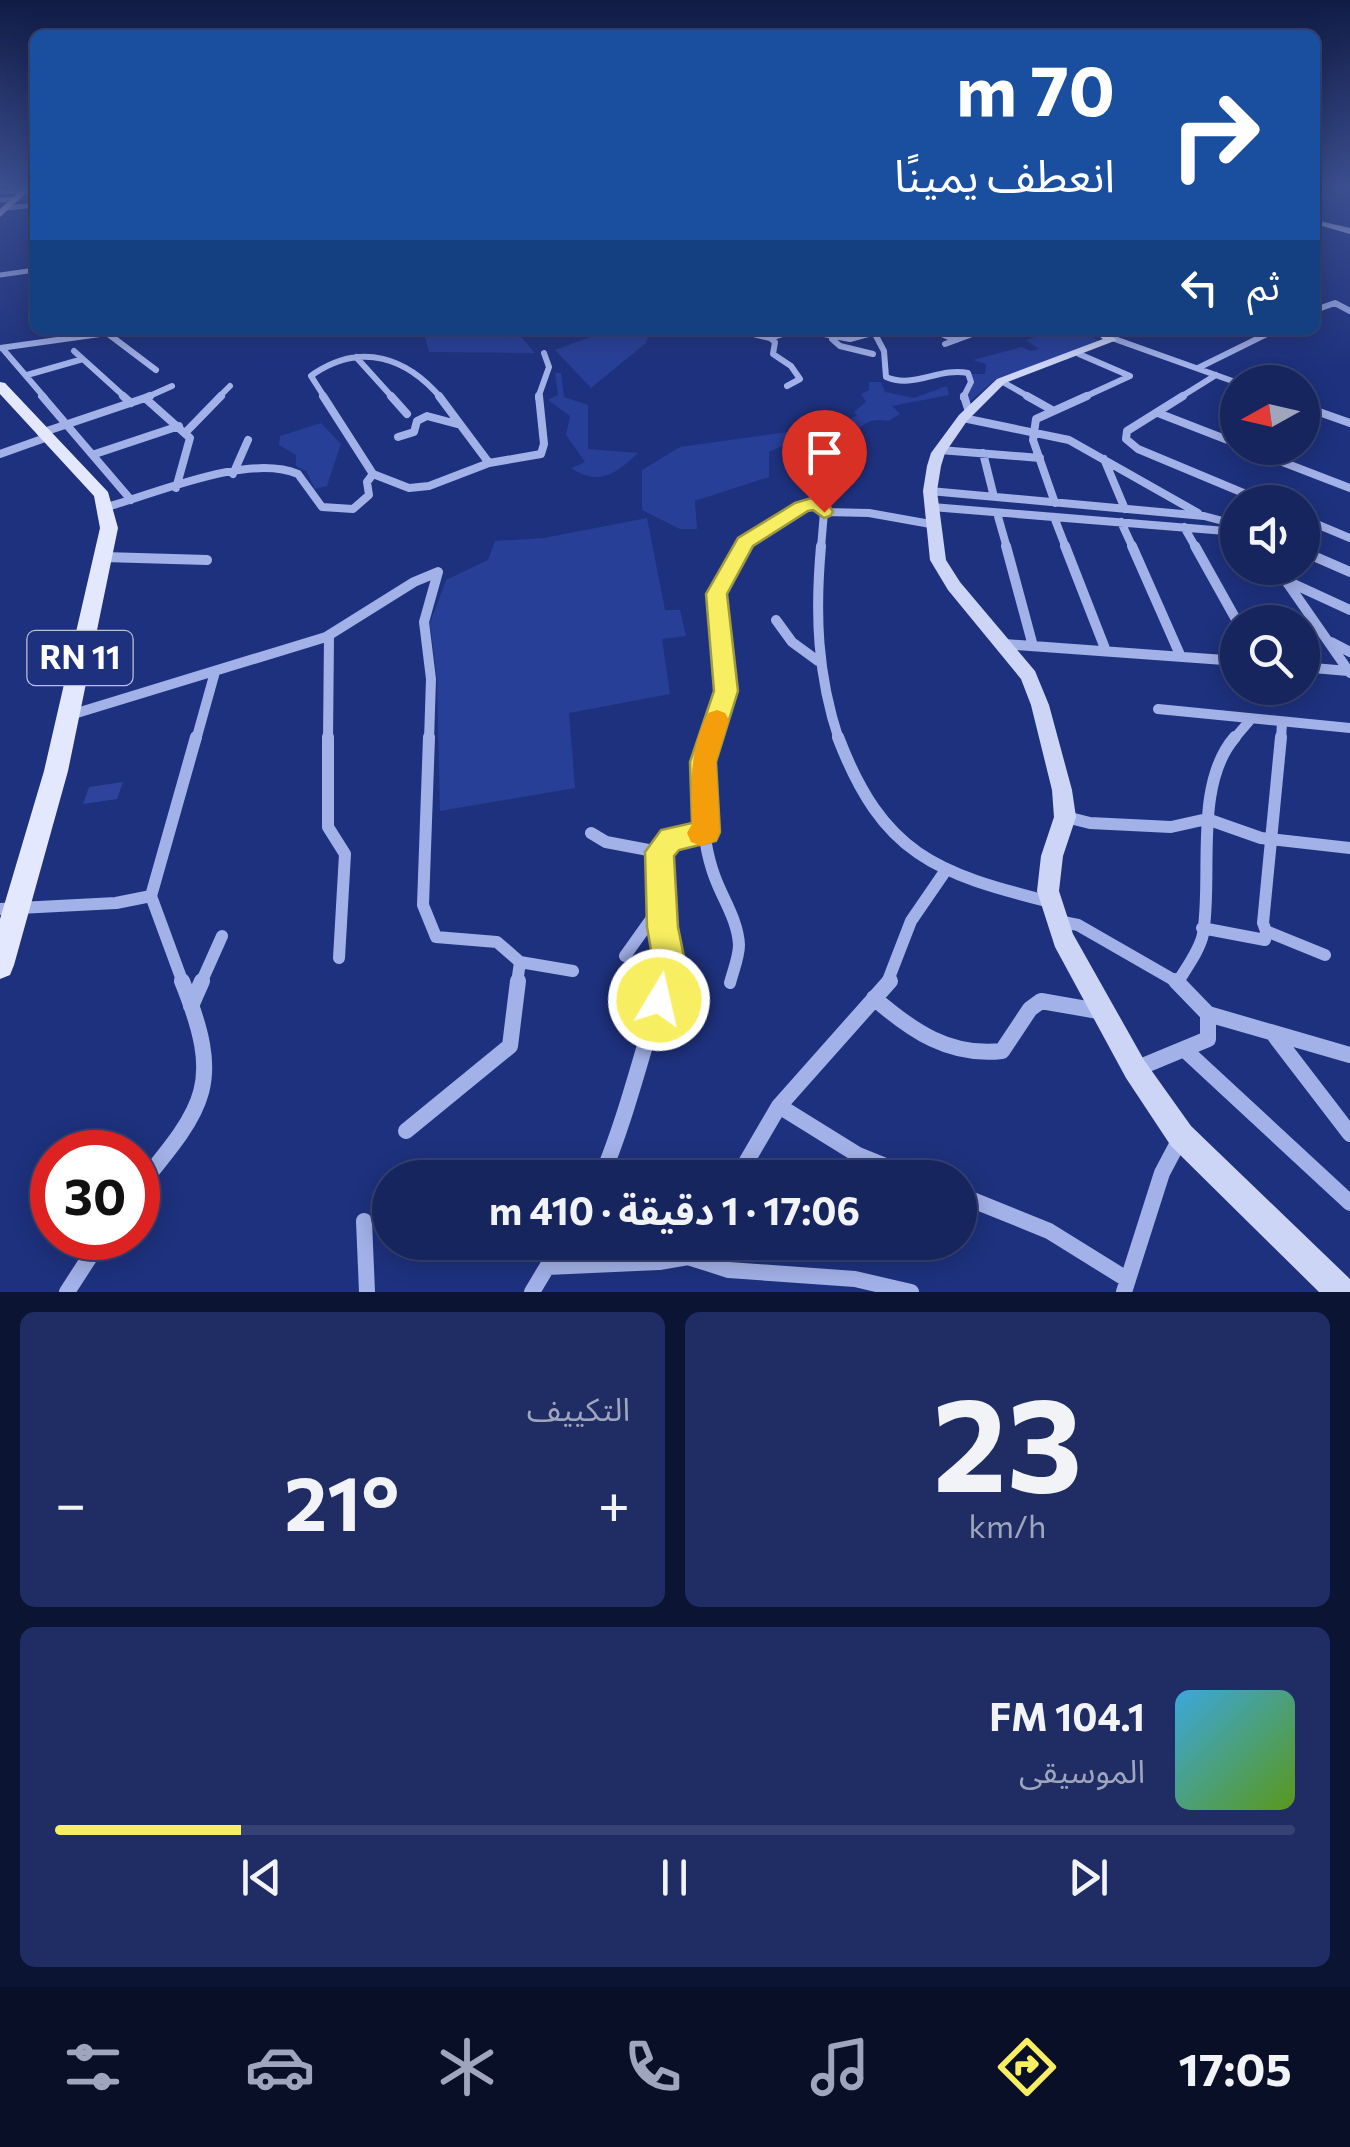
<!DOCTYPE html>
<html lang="ar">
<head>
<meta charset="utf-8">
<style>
	:root { --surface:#16255e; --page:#1f2d64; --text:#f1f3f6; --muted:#9ea5bc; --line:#354273; --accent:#f7ef61 }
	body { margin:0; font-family:Commissioner,"Noto Sans Arabic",sans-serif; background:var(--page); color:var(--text); direction:rtl; height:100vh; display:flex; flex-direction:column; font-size:38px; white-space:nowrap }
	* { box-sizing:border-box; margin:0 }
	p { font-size:32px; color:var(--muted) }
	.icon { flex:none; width:55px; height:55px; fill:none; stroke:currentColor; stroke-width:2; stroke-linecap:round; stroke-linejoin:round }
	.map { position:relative; height:1292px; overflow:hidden; direction:ltr }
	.sheet { display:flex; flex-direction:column; gap:20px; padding:20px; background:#0c1434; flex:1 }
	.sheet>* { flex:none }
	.top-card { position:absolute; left:30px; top:30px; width:1290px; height:305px; border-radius:15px; box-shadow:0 5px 25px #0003,0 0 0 2px var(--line); direction:rtl; background:#1a4fa0; color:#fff; overflow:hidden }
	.needle { width:65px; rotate:262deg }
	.fabs { position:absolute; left:1220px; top:365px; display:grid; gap:20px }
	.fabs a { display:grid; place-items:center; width:100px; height:100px; border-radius:50%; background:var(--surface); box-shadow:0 5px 25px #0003,0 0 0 2px var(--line); font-size:50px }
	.speed { position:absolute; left:30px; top:1130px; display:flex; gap:20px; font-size:50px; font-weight:700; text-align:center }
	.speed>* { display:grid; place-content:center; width:130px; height:130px; border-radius:50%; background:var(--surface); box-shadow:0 5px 25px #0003,0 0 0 2px var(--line); line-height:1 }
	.speed .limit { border:15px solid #d22; background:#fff; color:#111 }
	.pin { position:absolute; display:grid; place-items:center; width:85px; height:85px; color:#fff; margin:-102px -42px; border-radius:50% 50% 50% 0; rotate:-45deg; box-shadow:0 0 10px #0007 }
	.pin .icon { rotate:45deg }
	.me { position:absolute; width:110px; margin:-55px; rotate:9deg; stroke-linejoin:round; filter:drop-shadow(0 0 8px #0008) }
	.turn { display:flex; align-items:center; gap:35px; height:210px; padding:0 40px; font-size:45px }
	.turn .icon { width:130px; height:130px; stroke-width:2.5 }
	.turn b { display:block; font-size:70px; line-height:85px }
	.then { display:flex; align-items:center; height:95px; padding:0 40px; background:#0003; gap:20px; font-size:38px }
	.big { font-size:75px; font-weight:700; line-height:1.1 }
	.sheet .tile { flex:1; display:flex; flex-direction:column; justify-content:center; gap:15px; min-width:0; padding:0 35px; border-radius:15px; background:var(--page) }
	.sheet .dial { align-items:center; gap:0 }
	.dial b { font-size:130px; line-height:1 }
	.song { display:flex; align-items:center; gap:30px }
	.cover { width:120px; height:120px; border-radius:15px; background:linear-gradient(135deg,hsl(200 70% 55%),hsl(90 70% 35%)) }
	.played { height:10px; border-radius:5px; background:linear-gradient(90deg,var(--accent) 15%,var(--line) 15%) }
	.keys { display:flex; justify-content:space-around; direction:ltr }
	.heat { display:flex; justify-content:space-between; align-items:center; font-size:55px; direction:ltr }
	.sheet .tiles { flex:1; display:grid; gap:20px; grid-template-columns:1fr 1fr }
	.tile:last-child { grid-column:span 2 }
	.trip { position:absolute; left:372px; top:1160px; width:605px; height:100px; border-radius:50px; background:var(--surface); box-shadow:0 5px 25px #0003,0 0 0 2px var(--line); font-weight:700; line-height:100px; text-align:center; direction:rtl }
	.tabs { display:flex; height:160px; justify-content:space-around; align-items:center; background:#090f26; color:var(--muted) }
	.tabs .icon { width:70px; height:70px }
	.tabs .current { color:var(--accent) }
	.tabs b { font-size:45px; color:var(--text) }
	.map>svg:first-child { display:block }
	.green { fill:#283f97 }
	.building { fill:#2e449c }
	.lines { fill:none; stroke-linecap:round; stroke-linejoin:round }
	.street-far5 { stroke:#a2b1e8; stroke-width:5 }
	.street-far4 { stroke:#a2b1e8; stroke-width:6 }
	.street-far3 { stroke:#a2b1e8; stroke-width:8 }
	.street-far2 { stroke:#a2b1e8; stroke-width:10 }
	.street-far1 { stroke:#a2b1e8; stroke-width:12 }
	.street { stroke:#a2b1e8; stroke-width:16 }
	.secondary { fill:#ccd5f6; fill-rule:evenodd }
	.primary { fill:#e4e8fe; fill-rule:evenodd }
	.route { fill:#f7ef61; stroke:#a19b3f; stroke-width:2.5 }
	.slow { fill:#f59e0b }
	.labels { text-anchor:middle; stroke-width:10; stroke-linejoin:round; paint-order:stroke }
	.shield { fill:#1e317e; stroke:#bcc1d8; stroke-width:2.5 }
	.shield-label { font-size:32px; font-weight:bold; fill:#fff }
</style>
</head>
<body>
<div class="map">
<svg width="1350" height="1292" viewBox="0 0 1350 1292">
	<rect width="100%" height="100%" fill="#1e317e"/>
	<path class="green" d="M423,330h97l-3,2 18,21 -106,-1z
		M609,330l41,1 -4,12 -55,45 -36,-38z
		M1056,330h24l21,12 -105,37 -28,24 -1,-6 7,-15 -3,-8h14l1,-10 -13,-4 49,-13 8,4 9,-2 -13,-9z
		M555,373h6l3,24 24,8v44l50,4c-21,20 -39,34 -67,15l14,-6 -19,-27 4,-19 -22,-16 10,-5z
		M869,382h12l4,10 29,6 33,-12 2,9 -57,11 8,8 -12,7c-23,-5 -32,10 -46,26l-11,-4 13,-10 -12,-8 25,-9 -3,-4 12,-10 -5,-8 8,-4z
		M321,423l20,21 -14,42 -12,3 -9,-18 -10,-5v-11l-17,-10 1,-9z
		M788,432l20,2 -39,18v25l-74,24 2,28h-17l-38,-19v-40l38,-23z
		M647,518l18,92h15l6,26 -24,3 8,55 -101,19 6,75 -135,23 -3,-132 -7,-56 16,-43 42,-20 7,-19 49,-3z"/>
	<path class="building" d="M123,782l-6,17 -34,5 6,-17z"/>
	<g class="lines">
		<path class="street-far5" d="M0,192l25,-2
			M31,195l4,-1
			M0,200l17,-1
			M6,208l29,-3
			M0,275l35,-5"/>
		<path class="street-far4" d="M1315,310l20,-7 15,8
			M737,330l33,8
			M803,330l47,9 29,-8
			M932,330l24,10
			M111,334h72
			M875,334l9,17 2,26c28,12 53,-10 82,-4l3,9 -8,16
			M1109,337l129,46
			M832,339l8,7 33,8
			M945,344l38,-14
			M0,348l107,-15 49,37
			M2,348l43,50
			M74,351l52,47
			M1079,354l51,22 -48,22
			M356,357l37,41
			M1198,368l77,-38
			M27,375l56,-16
			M1001,381l30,17
			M787,386l13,-7 -9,-13 -18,-12 2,-12 -5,-4 26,-8
			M145,398l27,-12
			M218,398l12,-12
			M325,398l-14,-22 4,-3c47,-31 92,-15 126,25
			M538,398l11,-31 -5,-14
			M1179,398l37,-23"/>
		<path class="street-far3" d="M42,396l89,104
			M123,396l8,7
			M323,396l50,78
			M391,396l16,18
			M439,396l50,67
			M964,396l5,16
			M1027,396l25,14
			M1183,396l-56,35 -1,8 12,10 127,53
			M145,398l5,-2
			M1302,406l48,17
			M1158,413l80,31
			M963,418l106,22 129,73
			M186,432l35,-36
			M41,433l104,-35 45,40 -14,50
			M398,437l16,-5 3,-11 10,-5 30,8
			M1246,448l104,40
			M940,450l100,8
			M983,453l11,44
			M0,454l45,-16
			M95,454l84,-28
			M1104,459l21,50
			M233,474l15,-34
			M930,491l274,25 34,9
			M1055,503l-22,-63 3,-21 51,-23
			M107,507c50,-14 142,-54 191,-33l24,33 31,2 16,-14 -2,-13 6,-8 36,14 20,-2 60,-23 52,-9 3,-10 -5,-48
			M821,507c-15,-27 -20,-40 1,-65
			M932,507l306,25
			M997,513l10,35
			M1054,517l12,31
			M1302,518l48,20
			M1121,522l12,26
			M1184,527l12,21
			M741,548l4,-6 56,-35 18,-5
			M821,548l3,-36 45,1 67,12"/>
		<path class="street-far2" d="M821,546c-6,68 -4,128 18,194
			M1006,546l27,100
			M1065,546l41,105
			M1132,546l49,111
			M1195,546l43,77
			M1302,551l48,21
			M104,557l103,3
			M1277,568l73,105
			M1287,581l63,29
			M776,620l16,22 26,19
			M1331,642l19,10
			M1004,644l234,17
			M1302,667l46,4
			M1158,709l192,19
			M67,716l259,-79 88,-55 24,-10 -14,50 7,57 -2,61
			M196,740l19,-68
			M328,740l1,-104
			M710,740l16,-49 -10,-97 27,-48
			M1233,740l18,-21
			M1281,740l1,-18"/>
		<path class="street-far1" d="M328,737v90l17,27 -6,104
			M429,737l-6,168 13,32 61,5 23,20 -3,21
			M711,737c-14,42 -11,107 7,148 8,19 20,38 21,60 0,12 -6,26 -9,38
			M838,737c45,118 98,136 212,165
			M1281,737l-18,186 3,8 59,24
			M1066,817l24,6 81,4 36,-8 54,19 89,10
			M591,833l15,9 53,10
			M151,896l32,87
			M0,909l116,-6 35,-7 45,-159
			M1058,921l20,4 101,58
			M1202,928l63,12 1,-9
			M625,956l37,-52
			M520,962l53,9
			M1178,982c8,-14 22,-32 25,-48 10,-58 -10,-149 32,-197
			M201,983l21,-47
			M664,983l6,-16 -8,-40 -3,-75 11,-13 36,-7
			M887,983l24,-62 35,-51"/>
		<path class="street" d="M1176,981l32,33
			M874,998c38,33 76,59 128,53l28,-42 11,-8 57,10
			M191,1006l11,-25
			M1275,1036l75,98
			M1186,1051l164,152
			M1138,1068l70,-29v-25l142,41
			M779,1106l79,49 57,23
			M406,1131l104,-85 8,-65
			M601,1178c27,-64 42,-132 64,-197
			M732,1178l12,-12 35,-60 111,-125
			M138,1188c67,-82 86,-103 44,-207
			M960,1195l89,36 79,49
			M364,1221l3,71
			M601,1242l1,22
			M659,1262l29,-5 41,13 126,9 56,13
			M67,1292l35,-54
			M532,1292l15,-25 112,-5 14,-20
			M1124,1292l38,-119 19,-36"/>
		<path class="secondary" d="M1315,220l35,8v6l-35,-10z
			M1090,330h13l14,10 -112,43 -38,38 -22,32 -4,13 -4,25 9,69 14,22 75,89 14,34 23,85 4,27 -13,39 -4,35 14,43 71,126 47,66 159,153v13h-31l-148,-146 -45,-68 -71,-131 -18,-56 4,-35 13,-39 -2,-27 -21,-85 -10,-26 -73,-89 -18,-30 -7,-69 4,-25 4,-13 28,-38 38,-36 106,-40z"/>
		<path class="primary" d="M25,186h9l-34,31v-8z
			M0,382l5,1 103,109 10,36 -50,243 -54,194 -4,10 -10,4v-60l44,-148 56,-243 -6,-32 -94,-102z"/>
	</g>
	<linearGradient id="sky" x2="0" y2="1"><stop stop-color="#101b45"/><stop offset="0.51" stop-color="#3b4e8f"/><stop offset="1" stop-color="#3b4e8f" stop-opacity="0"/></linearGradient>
	<rect width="1350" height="367" fill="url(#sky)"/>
	<path class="route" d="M818,496l7,2 8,14 -3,4 -6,2 -11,-8 -5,1 -55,35 -26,48 11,97 -22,71 4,70 -4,9 -37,9 -5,6 4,71 8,40 -15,44 -12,5 -11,-5 -5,-11 11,-33 -7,-40 -2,-75 16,-22 31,-7 -2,-61 24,-71 -8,-97 32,-56 57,-35z"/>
	<path class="slow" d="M717,710l8,3 4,7 -13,42 4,70 -4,9 -15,5 -10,-4 -4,-9 5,-9c-1,-40 -3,-74 16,-111z"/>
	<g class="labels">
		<rect class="shield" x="27.5" y="631" width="105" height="54" rx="8"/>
		<g class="shield-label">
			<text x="80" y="669">RN 11</text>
		</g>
	</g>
</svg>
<div class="fabs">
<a><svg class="needle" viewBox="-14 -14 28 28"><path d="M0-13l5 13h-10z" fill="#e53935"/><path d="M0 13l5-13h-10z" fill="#9ea5bc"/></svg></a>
<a><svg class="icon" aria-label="sound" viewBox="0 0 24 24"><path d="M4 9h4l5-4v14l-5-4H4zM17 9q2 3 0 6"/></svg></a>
<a><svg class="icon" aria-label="search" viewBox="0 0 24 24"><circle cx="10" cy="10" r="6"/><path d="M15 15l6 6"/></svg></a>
</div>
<div class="speed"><div class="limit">30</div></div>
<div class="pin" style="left:824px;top:512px;background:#d93025"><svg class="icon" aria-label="arrive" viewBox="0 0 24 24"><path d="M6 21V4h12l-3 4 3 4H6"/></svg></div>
<svg class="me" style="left:659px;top:1000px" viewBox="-20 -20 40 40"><circle r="17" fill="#f7ef61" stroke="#fff" stroke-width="3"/><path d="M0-11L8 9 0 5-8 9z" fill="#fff"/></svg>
<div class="trip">17:06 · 1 دقيقة · 410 m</div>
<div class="top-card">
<div class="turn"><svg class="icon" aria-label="right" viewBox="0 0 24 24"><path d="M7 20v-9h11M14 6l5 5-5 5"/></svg><div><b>70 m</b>انعطف يمينًا</div></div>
<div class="then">ثم<svg class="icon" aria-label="left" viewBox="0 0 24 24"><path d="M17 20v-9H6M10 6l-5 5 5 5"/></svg></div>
</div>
</div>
<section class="sheet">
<div class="tiles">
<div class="tile dial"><b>23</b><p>km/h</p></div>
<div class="tile"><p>التكييف</p>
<div class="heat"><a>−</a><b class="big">21°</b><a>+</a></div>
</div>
<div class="tile">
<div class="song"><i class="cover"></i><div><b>104.1 FM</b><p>الموسيقى</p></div></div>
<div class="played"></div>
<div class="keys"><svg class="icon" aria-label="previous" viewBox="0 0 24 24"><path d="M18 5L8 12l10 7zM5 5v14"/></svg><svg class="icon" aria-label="pause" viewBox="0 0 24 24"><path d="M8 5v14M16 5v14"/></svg><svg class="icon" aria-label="next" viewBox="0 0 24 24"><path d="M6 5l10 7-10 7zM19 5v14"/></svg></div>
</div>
</div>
</section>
<nav class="tabs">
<b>17:05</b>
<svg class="icon current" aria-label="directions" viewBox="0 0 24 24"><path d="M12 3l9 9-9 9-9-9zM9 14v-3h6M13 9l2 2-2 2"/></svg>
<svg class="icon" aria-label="music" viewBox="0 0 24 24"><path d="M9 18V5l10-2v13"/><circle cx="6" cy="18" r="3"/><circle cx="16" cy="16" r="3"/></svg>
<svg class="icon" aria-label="phone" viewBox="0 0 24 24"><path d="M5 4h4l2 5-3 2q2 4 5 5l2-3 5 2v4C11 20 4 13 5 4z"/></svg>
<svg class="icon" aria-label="climate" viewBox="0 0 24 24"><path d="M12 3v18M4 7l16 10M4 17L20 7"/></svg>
<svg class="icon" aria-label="car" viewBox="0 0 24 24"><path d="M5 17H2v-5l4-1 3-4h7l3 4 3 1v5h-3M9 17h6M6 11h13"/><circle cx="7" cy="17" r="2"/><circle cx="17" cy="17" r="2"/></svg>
<svg class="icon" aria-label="filters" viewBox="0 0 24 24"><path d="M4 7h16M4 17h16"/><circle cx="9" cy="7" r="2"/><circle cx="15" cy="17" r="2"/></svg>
</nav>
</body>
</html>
